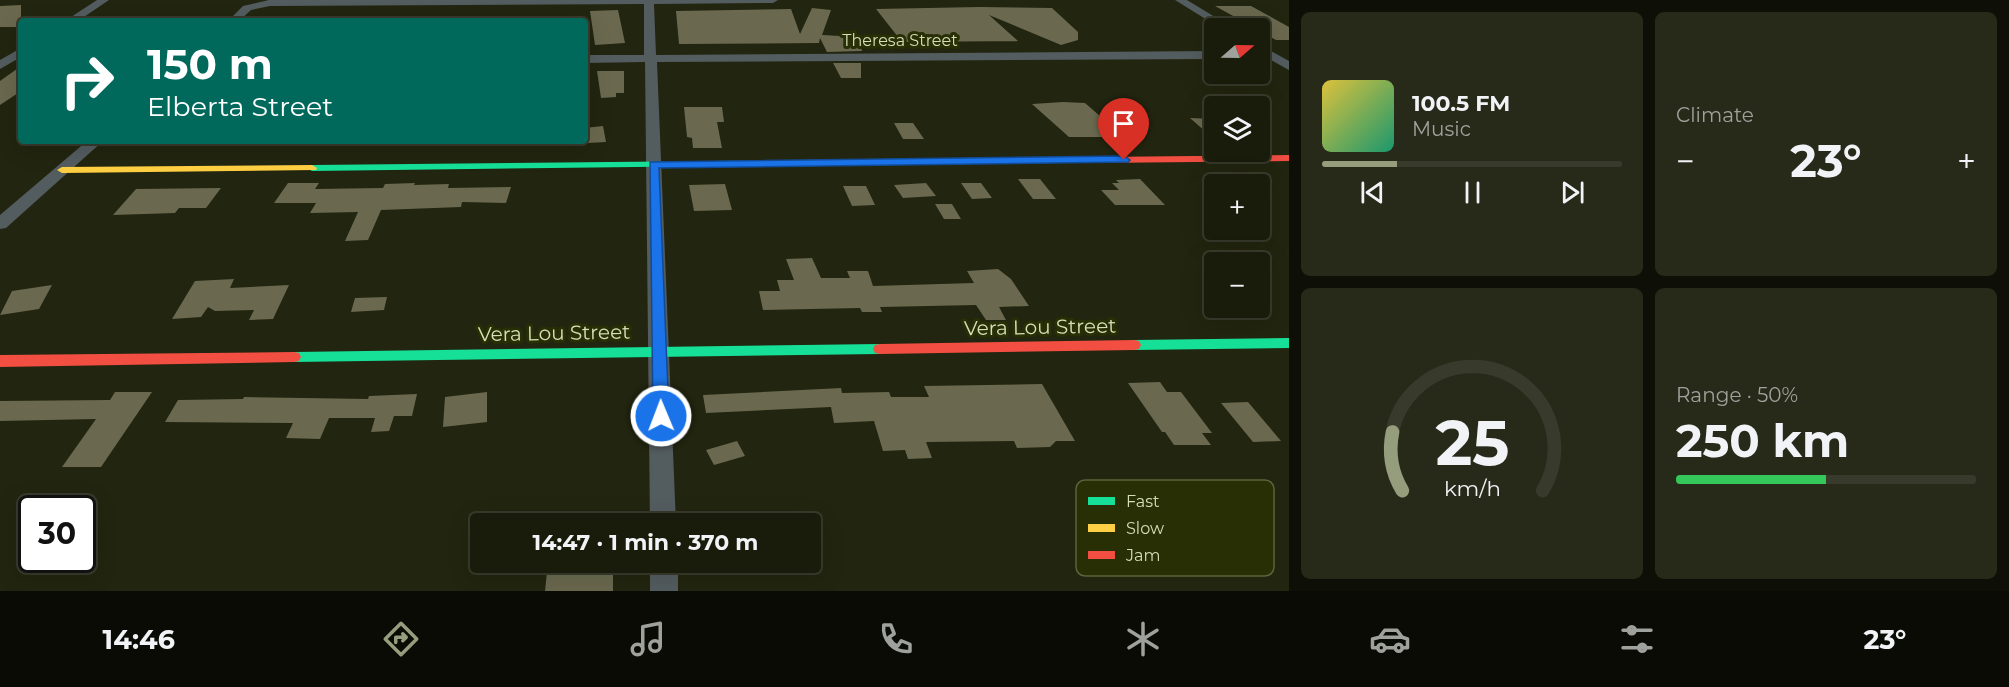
<!DOCTYPE html>
<html lang="en">
<head>
<meta charset="utf-8">
<style>
	:root { --surface:#1a1c0b; --page:#272919; --text:#f1f3f6; --muted:#9fa19d; --line:#383a2c; --accent:#969d7d }
	body { margin:0; font-family:Montserrat,sans-serif; background:var(--page); color:var(--text); height:100vh; display:flex; flex-direction:column; font-size:22px; white-space:nowrap }
	* { box-sizing:border-box; margin:0 }
	p { font-size:20px; color:var(--muted) }
	.icon { flex:none; width:33px; height:33px; fill:none; stroke:currentColor; stroke-width:2; stroke-linecap:round; stroke-linejoin:round }
	.map { position:relative; flex:1; overflow:hidden }
	.panel { display:flex; flex-direction:column; gap:12px; padding:12px; background:#0e0f06; width:720px }
	.panel>* { flex:none }
	.banner { position:absolute; left:18px; top:18px; width:570px; height:126px; border-radius:6px; box-shadow:0 6px 24px #0002,0 0 0 2px var(--line); background:#00695c; color:#fff; overflow:hidden }
	.needle { width:39px; rotate:70deg }
	.controls { position:absolute; left:1204px; top:18px; display:grid; gap:12px }
	.controls a { display:grid; place-items:center; width:66px; height:66px; border-radius:6px; background:var(--surface); box-shadow:0 6px 24px #0002,0 0 0 2px var(--line); font-size:30px }
	.speed { position:absolute; left:18px; top:495px; display:flex; gap:12px; font-size:30px; font-weight:700; text-align:center }
	.speed>* { display:grid; place-content:center; width:78px; height:78px; border-radius:50%; background:var(--surface); box-shadow:0 6px 24px #0002,0 0 0 2px var(--line); line-height:1 }
	.speed .limit { border:3px solid #111; border-radius:9px; background:#fff; color:#111 }
	.pin { position:absolute; display:grid; place-items:center; width:51px; height:51px; color:#fff; margin:-62px -26px; border-radius:50% 50% 50% 0; rotate:-45deg; box-shadow:0 0 6px #0007 }
	.pin .icon { rotate:45deg }
	.me { position:absolute; width:66px; margin:-33px; rotate:359deg; stroke-linejoin:round; filter:drop-shadow(0 0 4px #0008) }
	.turn { display:flex; align-items:center; gap:21px; height:126px; padding:0 30px; font-size:27px }
	.turn .icon { width:78px; height:78px; stroke-width:2.5 }
	.turn b { display:block; font-size:42px; line-height:51px }
	.big { font-size:45px; font-weight:700; line-height:1.1 }
	.panel .card { flex:1; display:flex; flex-direction:column; justify-content:center; gap:9px; min-width:0; padding:0 21px; border-radius:9px; background:var(--page) }
	.panel .dial { align-items:center; gap:0 }
	.dial svg { height:156px; overflow:visible; fill:none; stroke:var(--line); stroke-width:7; stroke-linecap:round; text-anchor:middle }
	.dial text { fill:var(--text); stroke:none }
	.song { display:flex; align-items:center; gap:18px }
	.cover { width:72px; height:72px; border-radius:9px; background:linear-gradient(135deg,hsl(50 70% 55%),hsl(160 70% 35%)) }
	.played { height:6px; border-radius:3px; background:linear-gradient(90deg,var(--accent) 25%,var(--line) 25%) }
	.keys { display:flex; justify-content:space-around; direction:ltr }
	.heat { display:flex; justify-content:space-between; align-items:center; font-size:33px; direction:ltr }
	.charge { height:9px; border-radius:4px; background:linear-gradient(90deg,#34c759 50%,var(--line) 0) }
	.panel .tiles { flex:1; display:grid; gap:12px; grid-template-columns:repeat(2,1fr) }
	.trip { position:absolute; left:470px; top:513px; width:351px; height:60px; border-radius:6px; background:var(--surface); box-shadow:0 6px 24px #0002,0 0 0 2px var(--line); font-weight:700; line-height:60px; text-align:center }
	.menu { display:flex; height:96px; justify-content:space-around; align-items:center; background:#0a0b04; color:var(--muted) }
	.menu .icon { width:42px; height:42px }
	.menu .on { color:var(--accent) }
	.menu b { font-size:27px; color:var(--text) }
	main { display:flex; flex:1; min-height:0 }
	.map>svg:first-child { display:block }
	.building { fill:#6a694f }
	.lines { fill:none; stroke-linecap:round; stroke-linejoin:round }
	.street { fill:#535c5f; fill-rule:evenodd }
	.fast { fill:#16e098; fill-rule:evenodd }
	.slow { fill:#ffcf43; fill-rule:evenodd }
	.jam { fill:#f24e42; fill-rule:evenodd }
	.route { fill:#1a73e8; stroke:#114b97; stroke-width:1.5 }
	.labels { text-anchor:middle; stroke-width:6; stroke-linejoin:round; paint-order:stroke }
	.far-street-label { font-size:16px; fill:#d4deb8; stroke:#282f05 }
	.street-label { font-size:20px; fill:#d4deb8; stroke:#282f05 }
	.key { fill:#282f05; stroke:#5c643b; stroke-width:1.5 }
	.key-label { font-size:16px; fill:#d4deb8 }
</style>
</head>
<body>
<main>
<div class="map">
<svg width="1289" height="591" viewBox="0 0 1289 591">
	<rect width="100%" height="100%" fill="#22250f"/>
	<path class="building" d="M21,5v22h-21v-21z
		M1215,6h36l38,21v13h-13l-16,-9v-3h-5z
		M979,7l73,1 26,24v8l-17,5 -72,-30 29,26 -116,1 -26,-33z
		M812,8l19,2 -9,25 37,2 3,14 -35,1 -7,-14 -1,5 -140,1 -3,-33 115,-2 9,25z
		M618,10l7,33 -30,2 -5,-34z
		M833,63h28v15h-20z
		M21,66v25l-21,14v-24z
		M597,71h27v22h-8v4l-15,1z
		M1063,102l22,1 39,34h-55l-37,-33z
		M684,107h38l2,15h-7l5,26h-29l-1,-10 -5,-1z
		M1190,118l25,1v21z
		M894,123h19l11,16h-21z
		M603,126l3,16 -19,1 -2,-15z
		M1018,179h22l16,20h-23z
		M1140,179l25,26h-50l-14,-15h18l-7,-7h7l-3,-3z
		M288,183h31l-4,6 68,-1 2,-4 30,-1 -1,2 35,-1 -1,4 63,-1 -5,16 -44,-1 -1,5 -80,3 -13,30 -23,1 13,-29 -48,1 6,-10h-42z
		M926,183l10,13 -33,2 -9,-13z
		M961,183h20l11,15 -20,1z
		M725,184l7,26 -38,1 -5,-26z
		M843,186h23l9,19 -23,1z
		M221,188l-15,20h-27l-4,5 -62,2 23,-26z
		M935,204h17l9,15h-17z
		M812,258l9,20h29l-3,-7h21l5,15 101,-3 -7,-12 31,-2 13,10 18,27 -30,1 7,13h-20l-10,-15 -96,2 2,5h-20l-2,-4 -97,2 -4,-19h21l-3,-11h17l-8,-21z
		M234,279l-4,9 59,-3 -16,34 -24,1 5,-10 -39,1 -7,-4 -7,10 -29,2 23,-38z
		M52,285l-13,24 -39,6 12,-24z
		M387,297l-3,13 -33,2 4,-14z
		M1160,382l7,10h14l31,41h-10l9,12h-37l-9,-13h-3l-34,-49z
		M1042,384l33,57h-19l-6,6 -33,1 -3,-7 -88,1 6,16 -24,1 -3,-9 -22,1 -9,-30 -40,2 -3,-16 -125,6 -3,-18 138,-7 1,5 47,-1 2,5h38l-5,-11z
		M115,392h37l-51,75h-39l34,-48 -96,2v-20l110,-1z
		M487,392v30l-44,5 2,-30z
		M417,394l-5,22h-18l-5,15 -18,1 4,-14h-46l-9,21 -34,-1 7,-15 -128,-1 13,-22 65,-1 1,-2 124,2 1,-3z
		M1248,402l33,39 -28,1 -32,-39z
		M737,441l8,15 -31,9 -8,-15z
		M548,562h65v29h-68z"/>
	<g class="lines">
		<path class="street" d="M97,0h12l-31,21h-13z
			M269,0h509l-5,3 -119,1 2,51 559,-4v8l-558,3 19,462h-26l-5,-462 -60,1v-8h59v-51l-374,2 -19,4 -12,11h-11l15,-15z
			M1175,0h12l46,28h-13z
			M1260,45l29,16v9l-29,-16z
			M21,48v9l-21,12v-9z
			M87,141h16l-97,87 -6,1v-14z
			M650,562h28v29h-28z"/>
		<path class="fast" d="M803,160l5,3 -1,2 -495,6 -5,-3 5,-3z
			M1289,338v10l-155,2 -5,-1 -2,-4 2,-4 5,-1z
			M880,344l5,1 2,4 -2,4 -5,1 -586,8 -5,-1 -2,-4 2,-4 5,-1z"/>
		<path class="slow" d="M1096,157l5,3 -1,2 -297,4 -5,-3 5,-3z
			M312,165l5,3 -1,2 -254,3 -5,-3 5,-3z"/>
		<path class="jam" d="M1289,155v6l-193,2 -5,-3 5,-3z
			M1134,340l5,1 2,4 -2,4 -5,1 -254,4 -5,-1 -2,-4 2,-4 5,-1z
			M294,352l5,1 2,4 -2,4 -5,1 -294,5v-12z"/>
	</g>
	<path class="route" d="M1124,156l6,4 -2,2 -469,6 10,248 -2,5h-11l-3,-5 -3,-254z"/>
	<g class="labels">
		<g class="far-street-label">
			<text x="900" y="46">Theresa Street</text>
		</g>
		<g class="street-label">
			<text transform="translate(1040 327) rotate(-1)" y="7">Vera Lou Street</text>
			<text transform="translate(554 333) rotate(-1)" y="7">Vera Lou Street</text>
		</g>
	</g>
	<rect x="1076" y="480" width="198" height="96" rx="9" class="key"/>
	<rect x="1088" y="497" width="27" height="8" fill="#16e098"/>
	<rect x="1088" y="524" width="27" height="8" fill="#ffcf43"/>
	<rect x="1088" y="551" width="27" height="8" fill="#f24e42"/>
	<g class="key-label">
		<text x="1126" y="507">Fast</text>
		<text x="1126" y="534">Slow</text>
		<text x="1126" y="561">Jam</text>
	</g>
</svg>
<div class="controls">
<a><svg class="needle" viewBox="-14 -14 28 28"><path d="M0-13l5 13h-10z" fill="#e53935"/><path d="M0 13l5-13h-10z" fill="#9fa19d"/></svg></a>
<a><svg class="icon" aria-label="layers" viewBox="0 0 24 24"><path d="M12 4l9 5-9 5-9-5zM3 14l9 5 9-5"/></svg></a>
<a>+</a>
<a>−</a>
</div>
<div class="speed"><div class="limit">30</div></div>
<div class="pin" style="left:1124px;top:160px;background:#d93025"><svg class="icon" aria-label="arrive" viewBox="0 0 24 24"><path d="M6 21V4h12l-3 4 3 4H6"/></svg></div>
<svg class="me" style="left:661px;top:416px" viewBox="-20 -20 40 40"><circle r="17" fill="#1a73e8" stroke="#fff" stroke-width="3"/><path d="M0-11L8 9 0 5-8 9z" fill="#fff"/></svg>
<div class="trip">14:47 · 1 min · 370 m</div>
<div class="banner">
<div class="turn"><svg class="icon" aria-label="right" viewBox="0 0 24 24"><path d="M7 20v-9h11M14 6l5 5-5 5"/></svg><div><b>150 m</b>Elberta Street</div></div>
</div>
</div>
<section class="panel">
<div class="tiles">
<div class="card">
<div class="song"><i class="cover"></i><div><b>100.5 FM</b><p>Music</p></div></div>
<div class="played"></div>
<div class="keys"><svg class="icon" aria-label="previous" viewBox="0 0 24 24"><path d="M18 5L8 12l10 7zM5 5v14"/></svg><svg class="icon" aria-label="pause" viewBox="0 0 24 24"><path d="M8 5v14M16 5v14"/></svg><svg class="icon" aria-label="next" viewBox="0 0 24 24"><path d="M6 5l10 7-10 7zM19 5v14"/></svg></div>
</div>
<div class="card"><p>Climate</p>
<div class="heat"><a>−</a><b class="big">23°</b><a>+</a></div>
</div>
<div class="card dial"><svg viewBox="0 0 100 80">
<path d="M14 69A42 42 0 1 1 86 69"/>
<path d="M14 69A42 42 0 0 1 9 39" stroke="#969d7d"/>
<text x="50" y="56" font-size="32" font-weight="700">25</text>
<text x="50" y="72" font-size="11">km/h</text>
</svg></div>
<div class="card"><p>Range · 50%</p><b class="big">250 km</b><div class="charge"></div></div>
</div>
</section>
</main>
<nav class="menu">
<b>14:46</b>
<svg class="icon on" aria-label="directions" viewBox="0 0 24 24"><path d="M12 3l9 9-9 9-9-9zM9 14v-3h6M13 9l2 2-2 2"/></svg>
<svg class="icon" aria-label="music" viewBox="0 0 24 24"><path d="M9 18V5l10-2v13"/><circle cx="6" cy="18" r="3"/><circle cx="16" cy="16" r="3"/></svg>
<svg class="icon" aria-label="phone" viewBox="0 0 24 24"><path d="M5 4h4l2 5-3 2q2 4 5 5l2-3 5 2v4C11 20 4 13 5 4z"/></svg>
<svg class="icon" aria-label="climate" viewBox="0 0 24 24"><path d="M12 3v18M4 7l16 10M4 17L20 7"/></svg>
<svg class="icon" aria-label="car" viewBox="0 0 24 24"><path d="M5 17H2v-5l4-1 3-4h7l3 4 3 1v5h-3M9 17h6M6 11h13"/><circle cx="7" cy="17" r="2"/><circle cx="17" cy="17" r="2"/></svg>
<svg class="icon" aria-label="filters" viewBox="0 0 24 24"><path d="M4 7h16M4 17h16"/><circle cx="9" cy="7" r="2"/><circle cx="15" cy="17" r="2"/></svg>
<b>23°</b>
</nav>
</body>
</html>
